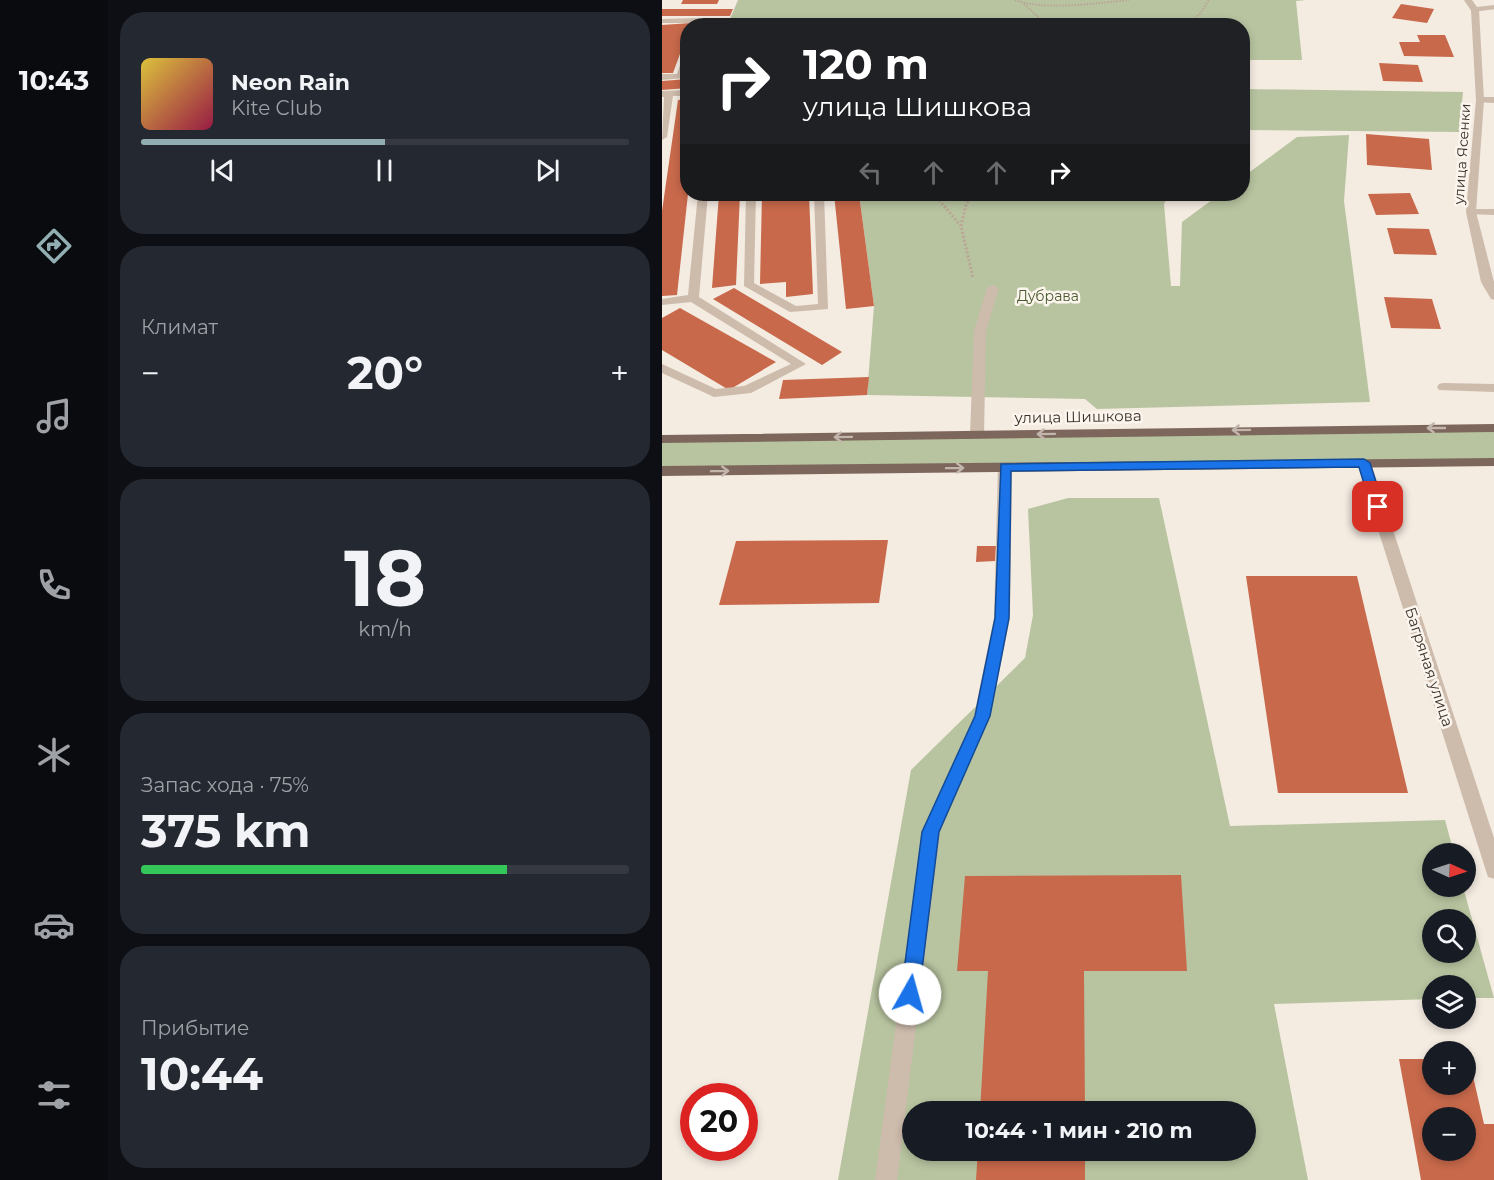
<!DOCTYPE html>
<html lang="ru">
<head>
<meta charset="utf-8">
<style>
	:root { --surface:#171b24; --page:#242831; --text:#f1f3f6; --muted:#9ea1a6; --line:#363941; --accent:#92aeb2 }
	body { margin:0; font-family:Montserrat,sans-serif; background:var(--page); color:var(--text); height:100vh; display:flex; flex-direction:column; font-size:22px; white-space:nowrap }
	* { box-sizing:border-box; margin:0 }
	p { font-size:20px; color:var(--muted) }
	.icon { flex:none; width:33px; height:33px; fill:none; stroke:currentColor; stroke-width:2; stroke-linecap:round; stroke-linejoin:round }
	.map { position:relative; flex:1; overflow:hidden }
	.side { display:flex; flex-direction:column; gap:12px; padding:12px; background:#0d0f14; width:554px }
	.side>* { flex:none }
	.banner { position:absolute; left:18px; top:18px; width:570px; height:183px; border-radius:24px; box-shadow:0 3px 9px #0003; background:#202124; color:#fff; overflow:hidden }
	.needle { width:39px; rotate:93deg }
	.fabs { position:absolute; left:760px; top:843px; display:grid; gap:12px }
	.fabs a { display:grid; place-items:center; width:54px; height:54px; border-radius:50%; background:var(--surface); box-shadow:0 3px 9px #0003; font-size:30px }
	.speed { position:absolute; left:18px; top:1083px; display:flex; gap:12px; font-size:30px; font-weight:700; text-align:center }
	.speed>* { display:grid; place-content:center; width:78px; height:78px; border-radius:50%; background:var(--surface); box-shadow:0 3px 9px #0003; line-height:1 }
	.speed .limit { border:9px solid #d22; background:#fff; color:#111 }
	.pin { position:absolute; display:grid; place-items:center; width:51px; height:51px; color:#fff; margin:-26px; border-radius:12px; box-shadow:0 3px 9px #0006 }
	.me { position:absolute; width:66px; margin:-33px; rotate:7deg; stroke-linejoin:round; filter:drop-shadow(0 0 4px #0008) }
	.turn { display:flex; align-items:center; gap:21px; height:126px; padding:0 24px; font-size:27px }
	.turn .icon { width:78px; height:78px; stroke-width:2.5 }
	.turn b { display:block; font-size:42px; line-height:51px }
	.lanes { display:flex; align-items:center; height:57px; padding:0 24px; background:#0003; justify-content:center; gap:30px; direction:ltr }
	.lanes .off { opacity:.35 }
	.big { font-size:45px; font-weight:700; line-height:1.1 }
	.side .widget { flex:1; display:flex; flex-direction:column; justify-content:center; gap:9px; min-width:0; padding:0 21px; border-radius:24px; background:var(--page) }
	.side .dial { align-items:center; gap:0 }
	.dial b { font-size:78px; line-height:1 }
	.song { display:flex; align-items:center; gap:18px }
	.cover { width:72px; height:72px; border-radius:9px; background:linear-gradient(135deg,hsl(50 70% 55%),hsl(340 70% 35%)) }
	.played { height:6px; border-radius:3px; background:linear-gradient(90deg,var(--accent) 50%,var(--line) 50%) }
	.keys { display:flex; justify-content:space-around; direction:ltr }
	.heat { display:flex; justify-content:space-between; align-items:center; font-size:33px; direction:ltr }
	.charge { height:9px; border-radius:4px; background:linear-gradient(90deg,#34c759 75%,var(--line) 0) }
	.trip { position:absolute; left:240px; top:1101px; width:354px; height:60px; border-radius:30px; background:var(--surface); box-shadow:0 3px 9px #0003; font-weight:700; line-height:60px; text-align:center }
	main { display:flex; flex:1; min-height:0 }
	.tab-bar { display:flex; flex-direction:column; width:108px; justify-content:space-around; align-items:center; background:#090b0e; color:var(--muted) }
	.tab-bar .icon { width:42px; height:42px }
	.tab-bar .selected { color:var(--accent) }
	.tab-bar b { font-size:27px; color:var(--text) }
	.map>svg:first-child { display:block }
	.green { fill:#b8c4a0; fill-rule:evenodd }
	.building { fill:#c8694b; fill-rule:evenodd }
	.lines { fill:none; stroke-linecap:round; stroke-linejoin:round }
	.path-far1 { stroke:#b9a596; stroke-width:2; stroke-dasharray:1.5 1.5; stroke-linecap:butt }
	.path { stroke:#b9a596; stroke-width:3; stroke-dasharray:2 2; stroke-linecap:butt }
	.service { fill:#cdbbac; fill-rule:evenodd }
	.minor { fill:#cdbbac; fill-rule:evenodd }
	.primary { fill:#7d675c; fill-rule:evenodd }
	.oneway { stroke:#c2b5ac }
	.route { fill:#1a73e8; stroke:#114b97; stroke-width:1.5 }
	.labels { text-anchor:middle; stroke-width:5; stroke-linejoin:round; paint-order:stroke }
	.far-street-label { font-size:14px; fill:#3b302b; stroke:#fbf5ee }
	.far-park-label { font-size:14px; fill:#4a5a2e; stroke:#fbf5ee }
	.street-label { font-size:15px; fill:#3b302b; stroke:#fbf5ee }
</style>
</head>
<body>
<main>
<nav class="tab-bar">
<b>10:43</b>
<svg class="icon selected" aria-label="directions" viewBox="0 0 24 24"><path d="M12 3l9 9-9 9-9-9zM9 14v-3h6M13 9l2 2-2 2"/></svg>
<svg class="icon" aria-label="music" viewBox="0 0 24 24"><path d="M9 18V5l10-2v13"/><circle cx="6" cy="18" r="3"/><circle cx="16" cy="16" r="3"/></svg>
<svg class="icon" aria-label="phone" viewBox="0 0 24 24"><path d="M5 4h4l2 5-3 2q2 4 5 5l2-3 5 2v4C11 20 4 13 5 4z"/></svg>
<svg class="icon" aria-label="climate" viewBox="0 0 24 24"><path d="M12 3v18M4 7l16 10M4 17L20 7"/></svg>
<svg class="icon" aria-label="car" viewBox="0 0 24 24"><path d="M5 17H2v-5l4-1 3-4h7l3 4 3 1v5h-3M9 17h6M6 11h13"/><circle cx="7" cy="17" r="2"/><circle cx="17" cy="17" r="2"/></svg>
<svg class="icon" aria-label="filters" viewBox="0 0 24 24"><path d="M4 7h16M4 17h16"/><circle cx="9" cy="7" r="2"/><circle cx="15" cy="17" r="2"/></svg>
</nav>
<section class="side">
<div class="widget">
<div class="song"><i class="cover"></i><div><b>Neon Rain</b><p>Kite Club</p></div></div>
<div class="played"></div>
<div class="keys"><svg class="icon" aria-label="previous" viewBox="0 0 24 24"><path d="M18 5L8 12l10 7zM5 5v14"/></svg><svg class="icon" aria-label="pause" viewBox="0 0 24 24"><path d="M8 5v14M16 5v14"/></svg><svg class="icon" aria-label="next" viewBox="0 0 24 24"><path d="M6 5l10 7-10 7zM19 5v14"/></svg></div>
</div>
<div class="widget"><p>Климат</p>
<div class="heat"><a>−</a><b class="big">20°</b><a>+</a></div>
</div>
<div class="widget dial"><b>18</b><p>km/h</p></div>
<div class="widget"><p>Запас хода · 75%</p><b class="big">375 km</b><div class="charge"></div></div>
<div class="widget"><p>Прибытие</p><b class="big">10:44</b></div>
</section>
<div class="map">
<svg width="833" height="1180" viewBox="0 0 833 1180">
	<rect width="100%" height="100%" fill="#f4ebe1"/>
	<path class="green" d="M76,0h568l-10,1 6,59h-59l-1,-34h-515z
		M581,89l220,3 -4,40 -216,-2z
		M687,135l-5,66 26,201 -273,7 -12,-10 -218,-4 7,-89 -15,-112h310l-5,10 7,82h9l2,-64 38,-28h22l1,-17 54,-40z
		M832,428l1,34 -833,9v-32z
		M406,498h91l71,328 215,-6 9,33 -21,1v32l30,1 31,111h-28v-12h-33v13l-159,5 34,176h-470l73,-410 114,-112 8,-43 -5,-106zM771,920h33v32h-33zM250,1112h334v38h-334z"/>
	<path class="building" d="M21,0h36l-2,4h-36z
		M739,4l33,5 -7,14 -35,-5z
		M0,9h71l-3,7h-68z
		M67,20l-2,6h-25l2,-5z
		M29,23l-3,3v6l-15,41h-11v-48z
		M755,35h28l9,22 -50,-1 -5,-14h21z
		M717,63l39,2 5,17 -40,-1z
		M26,79v9l-26,2v-9z
		M26,99v95l-11,101 -15,1v-85l16,-111z
		M704,134l63,5 3,31 -65,-5z
		M748,193l9,21 -43,1 -8,-21z
		M57,194h21l-4,91 -24,3z
		M100,194h47l4,100 -27,3v-15l-26,2z
		M172,194h25l15,112 -28,3z
		M725,228l42,1 8,26 -43,-1z
		M72,288l108,64 -20,13 -109,-66z
		M722,297l48,2 9,30 -50,-1z
		M18,308l96,54 -47,28 -67,-40v-32z
		M207,377l-2,18 -88,4 4,-19z
		M226,540l-9,63 -160,2 17,-64z
		M315,546h19l-1,15 -19,1z
		M584,576h111l51,217h-130z
		M519,875l6,96h-103l1,141h-105l8,-141h-31l8,-95z
		M737,1059h34v25h33v-25h3l15,65h11v56h-74zM771,1118h33v32h-33z
		M316,1150h107v30h-109z"/>
	<g class="lines">
		<path class="path-far1" d="M353,0c29,11 82,3 114,0
			M362,4l24,22
			M524,26l13,-11 10,-15"/>
		<path class="path" d="M272,194l27,32 12,52
			M299,226l5,-21 7,-11"/>
		<path class="service" d="M802,0h8l5,7 18,-2v4l-23,3z
			M37,18l4,2 -2,6h-8l1,-3h-32v-4z
			M26,52v15l-5,11 -21,2v-6h15l7,-20z
			M26,90v6h-15l-6,41 -5,3 2,-43h-2v-6z
			M818,97h15v6l-18,-1v-4z
			M36,194h10l-9,103 107,67 -55,29 -37,4 -52,-24v-9l54,25 28,-3 47,-22 -100,-62 -29,3v-6l26,-4z
			M84,194h10l-2,89 42,23 22,-2 -4,-110h10l4,115 -38,3 -46,-26z
			M809,209h24v6l-28,-1v-4z
			M331,285l6,3 -13,43 -2,104 -7,4 -7,-4 4,-104 13,-43z
			M781,383l52,1v8l-56,-2 -2,-3 2,-3z
			M343,462l7,5 -2,151 -20,98 -50,116 -43,348h-22l47,-348 52,-116 20,-98 4,-151z"/>
		<path class="minor" d="M813,8l4,2 5,90 -8,112 19,74v14l-4,-1 -10,-17 -15,-70 10,-112 -5,-90z
			M702,459l7,4 124,378v38l-7,-2 -2,-6 -129,-408z"/>
		<path class="primary" d="M833,424v8l-833,11v-8z
			M833,458v8l-833,10v-10z"/>
	</g>
	<defs><path id="oneway-shaft" d="M-6 0H5M1.5-3L5.5 0L1.5 3" fill="none" stroke-width="1.6" stroke-linecap="round" stroke-linejoin="round" transform="scale(1.5)"/></defs>
	<g class="oneway">
		<use href="#oneway-shaft" transform="translate(774 428) rotate(180)"/>
		<use href="#oneway-shaft" transform="translate(579 430) rotate(179)"/>
		<use href="#oneway-shaft" transform="translate(384 434) rotate(179)"/>
		<use href="#oneway-shaft" transform="translate(181 437) rotate(179)"/>
		<use href="#oneway-shaft" transform="translate(293 468) rotate(-1)"/>
		<use href="#oneway-shaft" transform="translate(58 471) rotate(-1)"/>
	</g>
	<path class="route" d="M702,459l6,4 14,44 -2,3 -4,1 -7,-4 -12,-40 -348,4 -2,147 -19,98 -51,116 -20,162 -3,7 -6,2 -6,-2 -3,-7 21,-162 53,-116 20,-98 6,-154z"/>
	<g class="labels">
		<g class="far-street-label">
			<text transform="translate(800 154) rotate(-86)" y="5">улица Ясенки</text>
		</g>
		<g class="far-park-label">
			<text x="386" y="301">Дубрава</text>
		</g>
		<g class="street-label">
			<text transform="translate(416 417) rotate(-1)" y="5">улица Шишкова</text>
			<text transform="translate(767 667) rotate(72)" y="5">Багряная улица</text>
		</g>
	</g>
</svg>
<div class="fabs">
<a><svg class="needle" viewBox="-14 -14 28 28"><path d="M0-13l5 13h-10z" fill="#e53935"/><path d="M0 13l5-13h-10z" fill="#9ea1a6"/></svg></a>
<a><svg class="icon" aria-label="search" viewBox="0 0 24 24"><circle cx="10" cy="10" r="6"/><path d="M15 15l6 6"/></svg></a>
<a><svg class="icon" aria-label="layers" viewBox="0 0 24 24"><path d="M12 4l9 5-9 5-9-5zM3 14l9 5 9-5"/></svg></a>
<a>+</a>
<a>−</a>
</div>
<div class="speed"><div class="limit">20</div></div>
<div class="pin" style="left:716px;top:507px;background:#d93025"><svg class="icon" aria-label="arrive" viewBox="0 0 24 24"><path d="M6 21V4h12l-3 4 3 4H6"/></svg></div>
<svg class="me" style="left:248px;top:994px" viewBox="-20 -20 40 40"><circle r="19" fill="#fff"/><path d="M0-13L10 11 0 6-10 11z" fill="#1a73e8"/></svg>
<div class="trip">10:44 · 1 мин · 210 m</div>
<div class="banner">
<div class="turn"><svg class="icon" aria-label="right" viewBox="0 0 24 24"><path d="M7 20v-9h11M14 6l5 5-5 5"/></svg><div><b>120 m</b>улица Шишкова</div></div>
<div class="lanes"><svg class="icon off" aria-label="left" viewBox="0 0 24 24"><path d="M17 20v-9H6M10 6l-5 5 5 5"/></svg><svg class="icon off" aria-label="ahead" viewBox="0 0 24 24"><path d="M12 20V5M6 11l6-6 6 6"/></svg><svg class="icon off" aria-label="ahead" viewBox="0 0 24 24"><path d="M12 20V5M6 11l6-6 6 6"/></svg><svg class="icon" aria-label="right" viewBox="0 0 24 24"><path d="M7 20v-9h11M14 6l5 5-5 5"/></svg></div>
</div>
</div>
</main>
</body>
</html>
